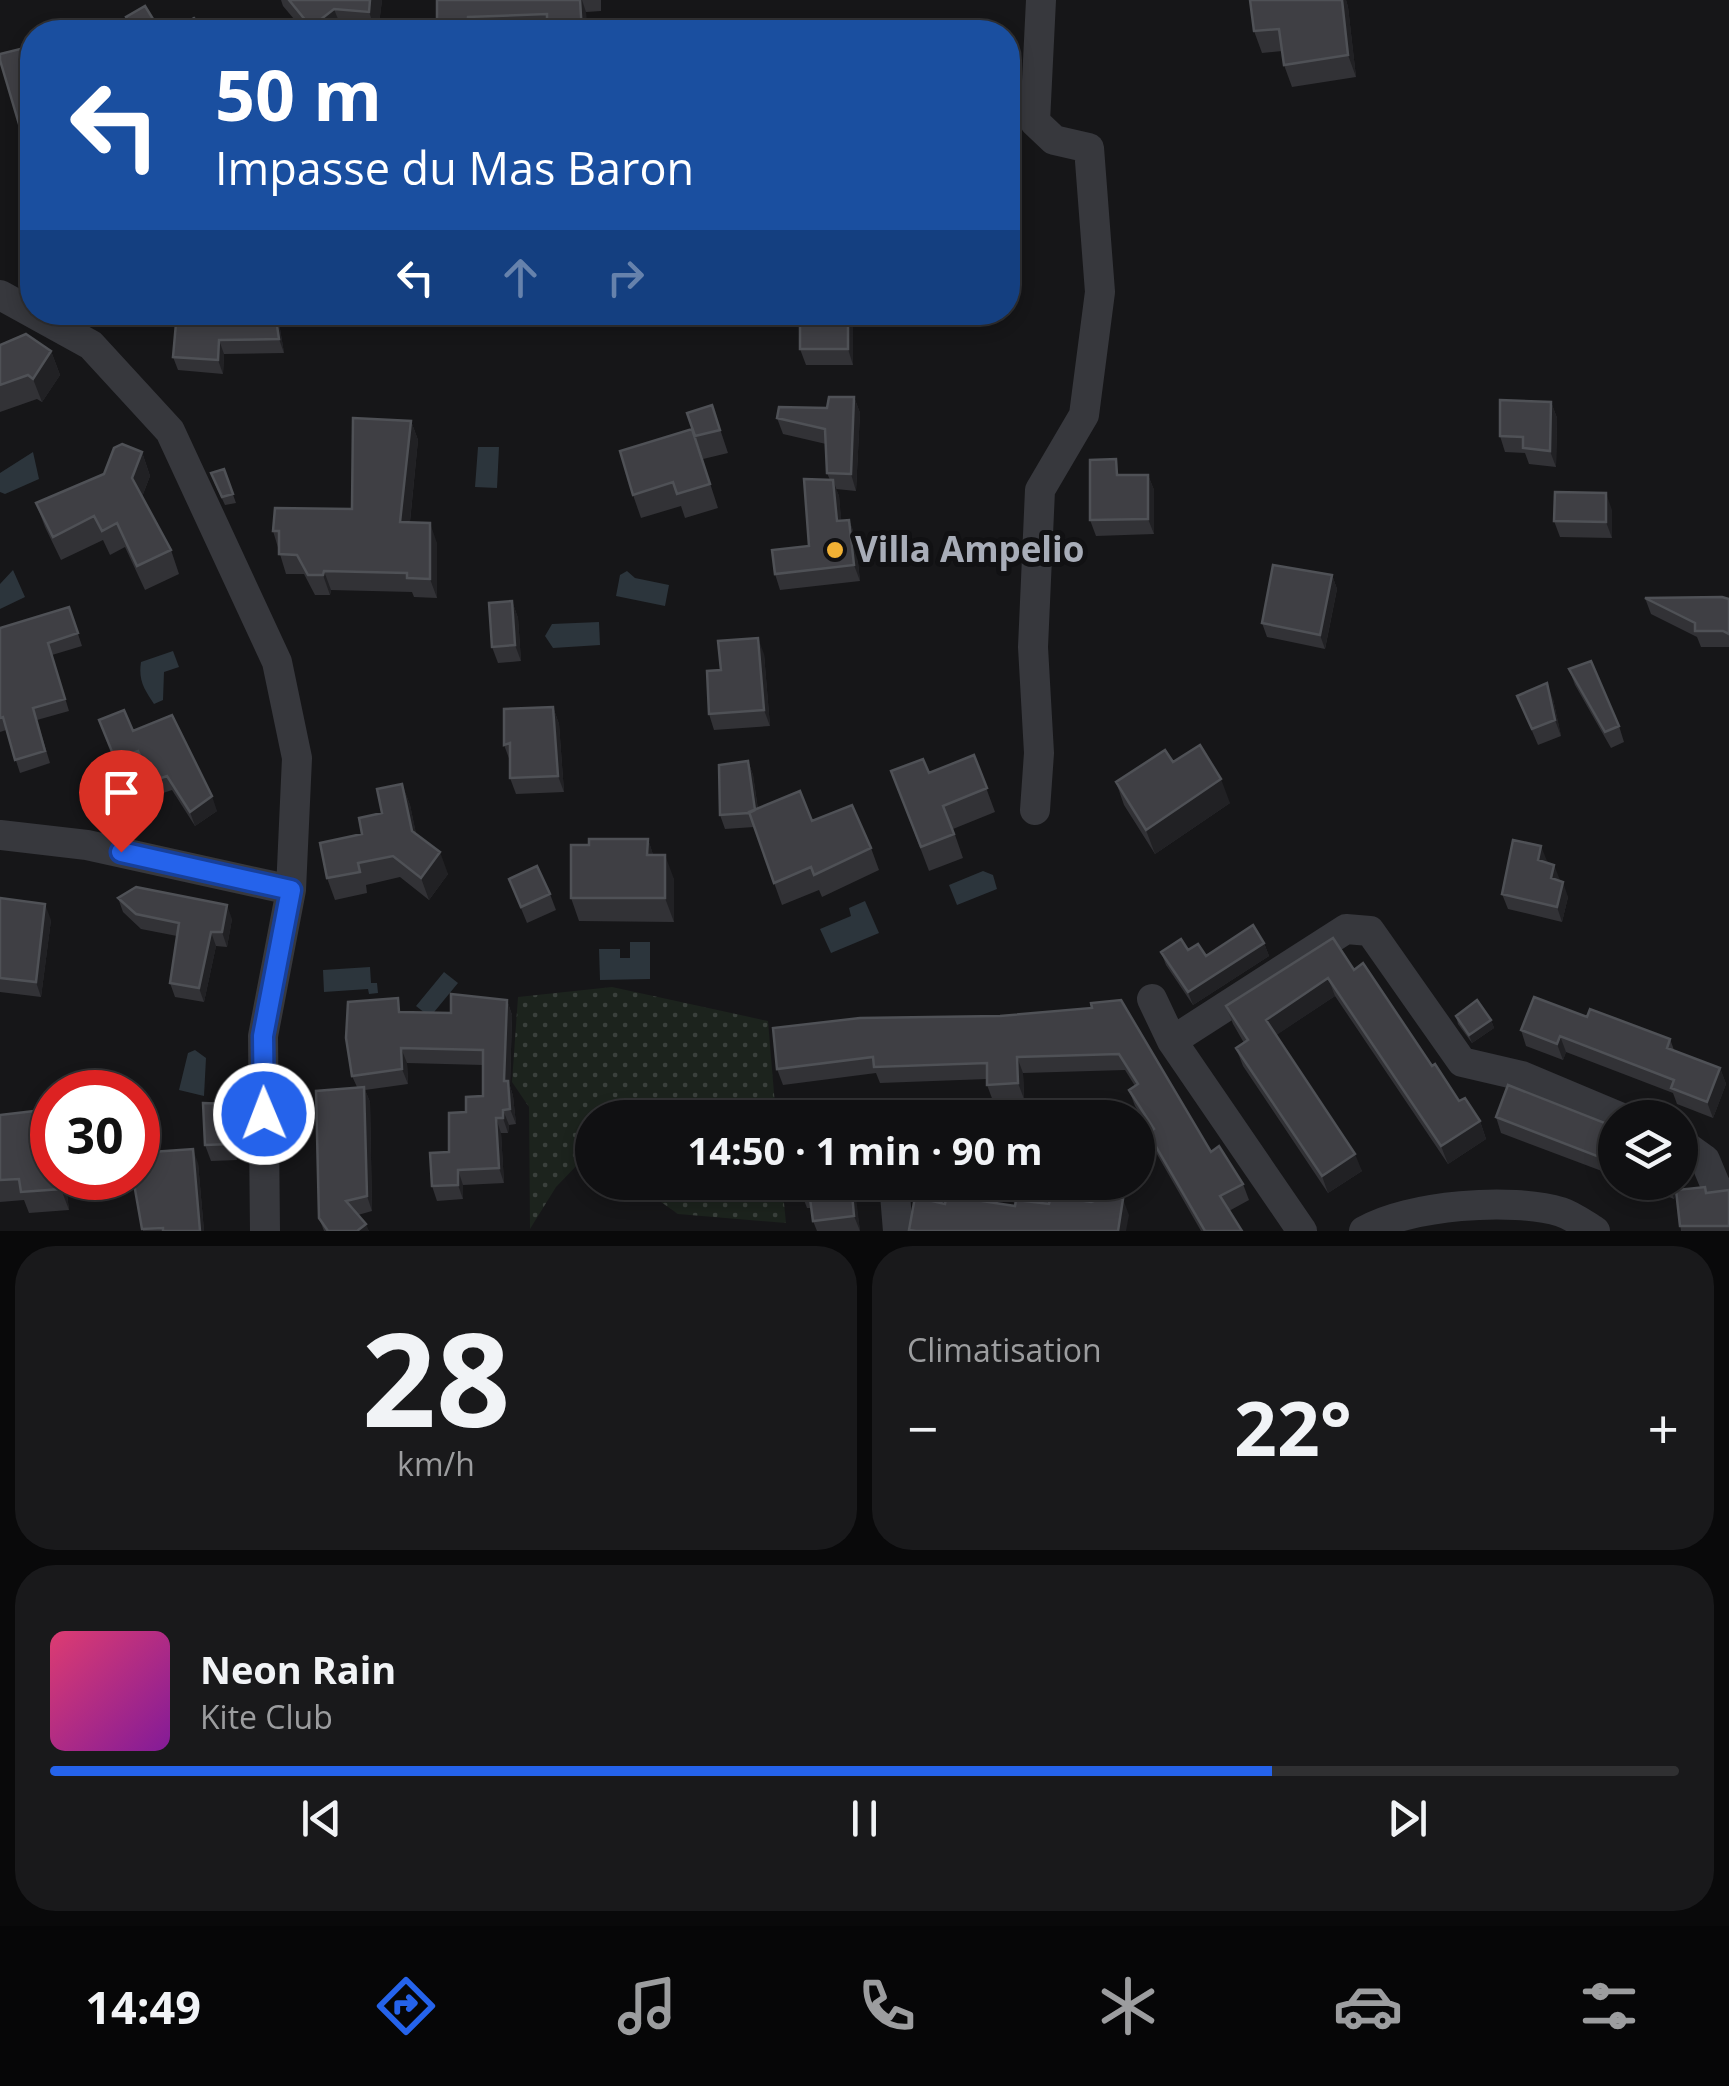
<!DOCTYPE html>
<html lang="fr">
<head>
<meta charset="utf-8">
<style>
	:root { --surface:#101012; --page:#19191b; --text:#f1f3f6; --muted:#9c9d9f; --line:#303032; --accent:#2563eb }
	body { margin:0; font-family:"Open Sans",sans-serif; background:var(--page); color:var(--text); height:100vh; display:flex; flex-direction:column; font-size:38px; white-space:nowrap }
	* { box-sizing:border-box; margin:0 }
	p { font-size:32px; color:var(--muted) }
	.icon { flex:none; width:55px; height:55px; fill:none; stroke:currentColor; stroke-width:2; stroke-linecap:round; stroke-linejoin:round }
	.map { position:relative; height:1231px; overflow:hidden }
	.details { display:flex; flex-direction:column; gap:15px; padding:15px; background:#09090a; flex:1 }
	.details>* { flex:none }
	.top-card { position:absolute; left:20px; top:20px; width:1000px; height:305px; border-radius:40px; box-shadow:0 5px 15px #0003,0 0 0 2px var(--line); background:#1a4fa0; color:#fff; overflow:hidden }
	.fabs { position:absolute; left:1598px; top:1100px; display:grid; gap:20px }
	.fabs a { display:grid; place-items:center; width:100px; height:100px; border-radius:50%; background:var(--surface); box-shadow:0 5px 15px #0003,0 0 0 2px var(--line); font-size:50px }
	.speed { position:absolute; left:30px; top:1070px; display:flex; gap:20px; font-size:50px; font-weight:700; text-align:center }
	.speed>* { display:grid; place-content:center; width:130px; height:130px; border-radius:50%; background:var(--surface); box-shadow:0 5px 15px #0003,0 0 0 2px var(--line); line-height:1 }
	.speed .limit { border:15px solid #d22; background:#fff; color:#111 }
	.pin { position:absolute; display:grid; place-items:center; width:85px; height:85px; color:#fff; margin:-102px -42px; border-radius:50% 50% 50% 0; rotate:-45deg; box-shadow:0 0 10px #0007 }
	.pin .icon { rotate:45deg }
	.me { position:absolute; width:110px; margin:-55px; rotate:359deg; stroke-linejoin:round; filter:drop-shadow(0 0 8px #0008) }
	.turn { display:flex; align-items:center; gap:35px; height:210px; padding:0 30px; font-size:45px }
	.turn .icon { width:130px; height:130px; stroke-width:2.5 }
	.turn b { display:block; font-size:70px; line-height:85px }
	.lanes { display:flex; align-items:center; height:95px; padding:0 30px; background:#0003; justify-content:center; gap:50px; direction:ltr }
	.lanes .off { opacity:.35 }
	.big { font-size:75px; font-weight:700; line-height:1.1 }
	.details .card { flex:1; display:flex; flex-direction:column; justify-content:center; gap:15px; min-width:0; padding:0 35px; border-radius:40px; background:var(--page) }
	.details .dial { align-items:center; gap:0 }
	.dial b { font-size:130px; line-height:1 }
	.song { display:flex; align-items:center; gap:30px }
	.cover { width:120px; height:120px; border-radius:15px; background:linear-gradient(135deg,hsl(340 70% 55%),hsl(290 70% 35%)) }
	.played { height:10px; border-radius:5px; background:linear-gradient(90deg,var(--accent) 75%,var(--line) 75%) }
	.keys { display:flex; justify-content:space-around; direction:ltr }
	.heat { display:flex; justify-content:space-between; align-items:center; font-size:55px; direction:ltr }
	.details .tiles { flex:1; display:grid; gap:15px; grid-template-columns:1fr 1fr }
	.card:last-child { grid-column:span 2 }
	.trip { position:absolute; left:575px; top:1100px; width:580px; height:100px; border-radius:50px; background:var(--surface); box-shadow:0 5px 15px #0003,0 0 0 2px var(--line); font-weight:700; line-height:100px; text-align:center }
	.dock { display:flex; height:160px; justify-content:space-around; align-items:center; background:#060607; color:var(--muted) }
	.dock .icon { width:70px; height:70px }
	.dock .on { color:var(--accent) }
	.dock b { font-size:45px; color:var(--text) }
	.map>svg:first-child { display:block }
	.park { fill:url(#park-dots) }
	.water { fill:#2c353c }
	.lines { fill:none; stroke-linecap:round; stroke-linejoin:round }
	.minor { stroke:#37383d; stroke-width:30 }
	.wall { fill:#323236 }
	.shaded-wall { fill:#212124 }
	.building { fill:#3f3f44; stroke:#4f5156; stroke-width:2.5 }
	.route-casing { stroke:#184099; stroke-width:25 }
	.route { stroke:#2563eb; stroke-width:18 }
	.poi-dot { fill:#f2b134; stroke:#111113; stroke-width:4 }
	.labels { text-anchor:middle; stroke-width:10; stroke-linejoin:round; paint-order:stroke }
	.poi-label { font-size:35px; font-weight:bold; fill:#a8adb8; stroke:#111113; text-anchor:start }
</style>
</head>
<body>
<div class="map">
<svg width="1729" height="1231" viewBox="0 0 1729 1231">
	<defs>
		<pattern id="park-dots" width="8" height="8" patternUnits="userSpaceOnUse" patternTransform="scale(2.5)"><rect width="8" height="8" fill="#1c231d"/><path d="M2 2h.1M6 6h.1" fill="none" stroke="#3a403c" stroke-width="1.8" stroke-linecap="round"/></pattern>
	</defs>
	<rect width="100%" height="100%" fill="#161618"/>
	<path class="park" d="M612,987l156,34 8,96 -184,1v45l-11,-2 -25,26 -26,42 -1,-122 -17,-25 6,-85z
		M634,1183h148l4,40 -108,-9z"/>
	<path class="water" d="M478,447h21l-2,41 -22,-1z
		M33,452l6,27 -34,15 -5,-2v-19z
		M13,570l12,27 -25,12v-25z
		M627,571l8,7 34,7 -4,21 -49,-10 4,-21z
		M599,622l1,23 -47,3 -8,-12 7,-12z
		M173,651l6,16 -15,5 -1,28 -9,4c-9,-14 -16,-23 -13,-42z
		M983,871l10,4 4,14 -40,16 -8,-20z
		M865,901l14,32 -48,20 -11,-24 31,-13 -2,-8z
		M630,942h20v37l-50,1 -1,-31h21v9h10z
		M370,967l1,16h6l1,10 -9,1 -1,-5 -44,3 -1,-22z
		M444,972l14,11 -28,34 -14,-11z
		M195,1050l11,8 -2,38 -25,-6 9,-37z"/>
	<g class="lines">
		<path class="minor" d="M0,295l91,50 79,86 107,231 20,96 -6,132 -28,146 2,195
			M1035,810l4,-57 -6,-106 7,-157 44,-75 16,-123 -11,-144 -35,-8 -19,-18 6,-122
			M0,835l87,10 204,45
			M1152,999l20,42 130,190
			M1172,1041l174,-112 24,2 92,131 60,14 100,42
			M1680,1142l25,18 12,29 12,5
			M894,1182l4,49
			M977,1182l122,17 3,-17
			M1364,1231c44,-26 148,-34 197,-19 12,4 24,13 34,19"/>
	</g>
	<path class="wall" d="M281,0h101l-4,32h-73l-22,-26z
		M437,0h164v11l-15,1 -39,20h-108l-2,-6z
		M1250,0h96l2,7 8,70 -64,10 -8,-22 -2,-14 -20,2 -8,-22z
		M32,46v93l-7,2 -6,-17z
		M177,312h114l1,9 -13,2 5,30 -60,1 -1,20 -45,-4 -5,-13z
		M800,312h53v53h-47l-6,-16z
		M0,345l51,6 9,24 -18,27 -5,-3 -37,13z
		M854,397l6,16 -4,78 -20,-2 3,7 2,25 8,-1 6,16 5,45 -80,9 -5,-16 34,-28 21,-66 -3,-7 -1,-29 -43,-10 -6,-16 50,-10z
		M1551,402l6,16 -1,49 -27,-3 -4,-11 -20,-1 -5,-16z
		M712,405l16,48 -25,6 -16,-46z
		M411,421l7,19 -8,82 27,21v55l-23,-1 -2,-5 -81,-2 -1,5h-15l-11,-21h-18l-13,-43 79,-22z
		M142,452l8,24 -8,21 29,53 8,24 -34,16 -20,-43 -15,8 -7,-15 -42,20 -16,-33 -9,-24 68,-29z
		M700,452l18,56 -33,10 -4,-12 -40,12 -8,-23z
		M224,469l12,34 -11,2 -11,-23z
		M1122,475h26l6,15v44l-58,2 -6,-16z
		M1612,510v28l-52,-1 -6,-16z
		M1332,575l5,14 -12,60 -58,-12 -5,-14z
		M1645,598l84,1v48h-28l-4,-10 -46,-23z
		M512,601l6,17 3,43 -23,2 -6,-16z
		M69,607l13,39 -30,9 17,56 -32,9 13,43 -30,10 -14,-43 -6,2v-104z
		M764,654l6,72 -56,4 -5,-16 12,-44z
		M1569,669l50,57 5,16 -13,6 -36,-63z
		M1517,696l36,3 8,37 -23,9z
		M553,707l6,17 5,68 -48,2 -6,-16v-17l-6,-16z
		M99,720l34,11 84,80 -22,15 -23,-36 -15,5 -14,-30 -23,8z
		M974,755l21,57 -42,17 10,29 -34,13 -38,-100 38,2z
		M748,761l5,14 5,34 54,12 59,27 8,22 -57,27 -3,-7 -37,15 -28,-78 -29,2 -5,-14z
		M1173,762l57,41 -75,51 -31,-49 -8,-23z
		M402,784l8,21 6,29 32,40 -19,26 -29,-23 -34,8 1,8 -32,7 -8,-22 35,-44 20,-21z
		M648,839l5,16 21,24v43l-95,-1 -8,-23 18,-53z
		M1547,861l21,36 -6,25 -54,-13 -6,-15z
		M509,879l41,15 6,16 -29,13z
		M0,898l51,22 -10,77 -41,-5z
		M118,898l114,21 -5,28 -11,-1 -12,56 -29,-5 -5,-14 7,-47 -36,-7 -18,-17z
		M1264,943l5,13 -76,49 -27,-40 -5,-13 27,-2 18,6z
		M1354,970l105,131 21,20 6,18 -38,25 -113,-168 -59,39 86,136 -34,22 -85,-127 -7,-18 8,-5 -11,-19 -7,-18z
		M507,1000l5,15 -2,71 3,10 3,28 -7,1 -1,8h-7l3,50 -41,2v14l-26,2 -5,-15 34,-74 17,-16v-31l-76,-2 1,21 -43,6 5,12 2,109 -14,4 11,16h-45l-5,-13 38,-131 -5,-11 51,-64 48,1z
		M1092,1008l119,144 32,32 6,16 -20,11 13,20h-41l-47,-82 -6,-16 3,-2 -16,-25 -6,-16 6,-4 -10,-16 -102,3 1,26 -31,2 -6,-16v-6l-107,4 -4,-10 -93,12 -6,-16 223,-53z
		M1456,1016l35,4 3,8 -22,15 -14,-19z
		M1587,1017l83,22 4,11 46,18 6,16 -13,34 -36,-14 -4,-11 -107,-41 -3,8 -37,-14 -5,-16z
		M228,1104l6,16 3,40 -26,1 -6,-16z
		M0,1115l52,63h13l4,32 -40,3 -5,-13 -24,2z
		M1496,1117l119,10v49l-114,-43z
		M198,1163l6,68h-61l-10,-53z
		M800,1182h53l7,49h-43l-4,-10 -2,-13h-4l-6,-16z
		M1631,1182h49l-3,8 30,3 22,-2v40h-48l-5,-38 -2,6z"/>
	<path class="shaded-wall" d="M370,0h12l-4,32h-2l-7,-20z
		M580,0h2l4,12 2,20h-6z
		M1342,0h4l2,7 8,70 -8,-22z
		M334,9l9,23h-30l-2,-5z
		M468,17l6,15h-5l-2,-4z
		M276,312l3,11 5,30 -5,-14z
		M848,312h5v53l-5,-16z
		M219,340l5,14 -1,20 -5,-14z
		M51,351l9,24 -18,27 -9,-23z
		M854,397l6,16 -4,78 -5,-17z
		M1551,402l6,16 -1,49 -6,-16z
		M411,421l7,19 -10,101 -8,-19z
		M142,452l8,24 -10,26 -8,-24z
		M1148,475l6,15v44l-6,-15z
		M833,480l6,16 4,41 -6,-16z
		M1606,493l6,17v28l-6,-16z
		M849,520l6,16 5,45 -6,-16z
		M430,523l7,20v55l-7,-19z
		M324,571l7,19 -1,5 -7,-20z
		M1332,575l5,14 -12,60 -5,-14z
		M512,601l6,17 3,43 -6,-16z
		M758,638l6,16 6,72 -6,-16z
		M1547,683l6,16 8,37 -6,-16z
		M553,707l6,17 5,68 -6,-16z
		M748,761l5,14 7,51 -5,-14z
		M1221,779l9,24 -75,51 -9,-24z
		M402,784l8,21 10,47 -8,-21z
		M212,796l5,15 -22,15 -5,-14z
		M648,839l8,24 -9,-8z
		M1541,846l6,15 -3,14 -6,-15z
		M440,852l8,22 -19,26 -8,-22z
		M665,855l9,24v43l-9,-24z
		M1554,865l6,15 -9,-2z
		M1563,882l5,15 -6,25 -5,-15z
		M45,904l6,16 -10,77 -5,-15z
		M227,905l5,14 -5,28 -5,-15z
		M211,932l5,14 -12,56 -5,-14z
		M1264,943l5,13 -76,49 -5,-13z
		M1328,978l7,18 -63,42 -6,-18z
		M507,1000l5,15 -2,71 3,10 3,28 -6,-15 -6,-28z
		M1491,1020l3,8 -22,15 -3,-8z
		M1560,1036l6,16 -3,8 -6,-16z
		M401,1048l6,15 1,21 -6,-15z
		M1017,1057l6,16 1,26 -6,-16z
		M1720,1068l6,16 -13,34 -6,-16z
		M364,1087l6,15 2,109 -5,-15z
		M228,1104l6,16 3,40 -6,-16z
		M503,1110l6,15 -1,8 -5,-15z
		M496,1118l5,15 3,50 -5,-15z
		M1480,1121l6,18 -38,25 -7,-18z
		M193,1149l5,14 6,68h-4z
		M1355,1154l7,17 -34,22 -6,-17z
		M1680,1155l5,14 -5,13z
		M458,1170l5,15v14l-5,-14z
		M60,1178h5l4,32 -8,-21z
		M851,1182h2l2,6 5,43 -6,-15z
		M1680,1182l-6,17 -6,-16z
		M973,1186l5,15 -9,-2z
		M1123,1199l6,16 -3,16h-8z
		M366,1224l3,7h-12z"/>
	<path class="building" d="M289,0h81l-1,12 -35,-3 -23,18z
		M437,0h143l2,32h-35v-18l-79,3 -1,11 -30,-2z
		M1250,0h92l6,55 -64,10 -5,-36 -25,2z
		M145,6l16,26h-46l15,-8 -4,-7z
		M194,18l13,14h-37z
		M32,46v75l-13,3 -19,-64v-6z
		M177,312h98l4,27 -60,1 -1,20 -45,-3z
		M800,312h48v37h-48z
		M26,334l25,17 -18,28 -5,-4 -28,10v-40z
		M829,397h25l-3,77 -24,-1 -2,-44 -48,-11 2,-11 48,1z
		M1500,400l51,2 -1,49 -27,-3v-11l-23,-1z
		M712,405l8,25 -25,6 -8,-23z
		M353,418l58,3 -11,101 30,1v56l-23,-1v-5l-83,-2 -1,4h-15l-11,-20 -18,-1v-23h-6l2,-23 77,1z
		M692,429l18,55 -33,10 -4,-12 -40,13 -13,-44z
		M122,444l20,8 -10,26 39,72 -34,16 -20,-43 -15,8 -8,-15 -41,21 -17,-34 68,-29 10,-26z
		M1116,459l1,16h31v44l-58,1v-60z
		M224,469l9,25 -11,3 -11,-24z
		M804,479l29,1 4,41 12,-1 5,45 -79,9 -3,-24 37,-4z
		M1555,492l51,1v29l-52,-1z
		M1273,565l59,10 -12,60 -58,-12z
		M1722,597l7,2v35l-6,-3h-28v-8l-50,-25z
		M512,601l3,44 -23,2 -3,-44z
		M69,607l9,26 -30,10 17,56 -32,9 12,43 -30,9 -12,-43 -3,1v-90z
		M758,638l6,72 -55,4 -2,-43 14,-1 -3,-29z
		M1591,661l28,65 -14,6 -36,-63z
		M1547,683l8,37 -23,9 -15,-33z
		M553,707l5,69 -48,2v-35l-6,2v-36z
		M124,710l9,21 39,-16 40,81 -22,16 -23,-36 -15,5 -14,-30 -23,8 -16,-39z
		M1200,745l21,34 -75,51 -30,-48 49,-32 8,12z
		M974,755l13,33 -44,18 11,28 -33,13 -30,-76 32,-12 6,14z
		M748,761l7,49 -6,3 -29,2 -1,-50z
		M402,784l10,47 28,21 -19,26 -28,-22 -35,7 2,9 -33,6 -7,-35 42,-9 -3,-16 23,-5 -5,-24z
		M800,791l12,30 40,-16 19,43 -57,27 -3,-8 -37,16 -25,-71z
		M589,839h59l-1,16h18v43h-94v-53h18z
		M1513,840l28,6 -3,14 16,5 -3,13 12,4 -6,25 -55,-13z
		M537,866l13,28 -29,13 -12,-28z
		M136,887l91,18 -5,27h-11l-12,56 -29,-5 9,-60 -43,-9 -18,-16z
		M0,898l45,6 -9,78 -36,-4z
		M1253,925l11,18 -76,49 -27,-40 20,-13 7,11 10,-6 8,12z
		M1333,938l21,32 9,-7 69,103 3,-2 24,37 6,-3 15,23 -39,25 -113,-168 -62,42 89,134 -33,22 -86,-128 12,-8 -22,-34z
		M451,994l56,6 -3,81h4l2,28 -7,1v8h-7l3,50 -41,2v15l-26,1 -2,-33 19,-1v-39l17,-1v-15l17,-1v-46l-82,-2 1,21 -50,7 -6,-38 2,-36 50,-4 1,14 52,1z
		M1534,997l53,20 3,-8 80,30 -3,9 53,20 -13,34 -36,-14 3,-8 -114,-44 -3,8 -36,-14z
		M1121,1000l90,152 8,-6 24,38 -23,12 22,35h-37l-57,-98 6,-4 -25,-39 9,-6 -19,-30 -102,3 1,26 -31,2v-22l-113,4 -1,-10 -96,12 -4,-41 87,-10 140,-2 92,-8 -1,-5z
		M1477,1000l14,20 -22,15 -13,-19z
		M1508,1085l107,42v36l-119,-46z
		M364,1087l3,109 -21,5 20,23 -9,7h-29l-9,-13 -3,-127z
		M203,1103l25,1 3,40 -26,1z
		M52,1109v69h8l1,11 -40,3 -2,-13 -19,1v-65z
		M193,1149l7,82h-37v-3l-21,1 -9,-51h5v-25z
		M800,1182h51l3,34 -41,5 -4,-30 -8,1z
		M949,1182h19l5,4 -4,13 46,7 1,-6 33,4 2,-8 40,6 15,-5 17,2 -5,32h-202l-7,-1 6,-33 30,7z
		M1705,1187l1,6 23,-3v36h-49l-4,-36z"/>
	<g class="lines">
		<defs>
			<path id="route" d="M121,852l170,38 -28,146 1,78"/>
		</defs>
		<use href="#route" class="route-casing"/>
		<use href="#route" class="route"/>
	</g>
	<circle class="poi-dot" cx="835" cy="550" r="10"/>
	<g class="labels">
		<g class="poi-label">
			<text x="855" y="562">Villa Ampelio</text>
		</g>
	</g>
</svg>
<div class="fabs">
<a><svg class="icon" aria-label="layers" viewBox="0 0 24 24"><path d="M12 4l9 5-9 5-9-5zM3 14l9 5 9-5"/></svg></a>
</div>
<div class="speed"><div class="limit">30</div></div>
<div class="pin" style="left:121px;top:852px;background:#d93025"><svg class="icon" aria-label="arrive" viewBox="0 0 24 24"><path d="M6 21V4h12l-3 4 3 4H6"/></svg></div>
<svg class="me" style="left:264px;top:1114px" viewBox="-20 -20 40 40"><circle r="17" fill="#2563eb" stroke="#fff" stroke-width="3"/><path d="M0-11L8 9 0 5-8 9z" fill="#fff"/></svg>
<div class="trip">14:50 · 1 min · 90 m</div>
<div class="top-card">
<div class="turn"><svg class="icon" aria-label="left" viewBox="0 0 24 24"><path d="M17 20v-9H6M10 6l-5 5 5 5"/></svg><div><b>50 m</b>Impasse du Mas Baron</div></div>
<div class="lanes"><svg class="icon" aria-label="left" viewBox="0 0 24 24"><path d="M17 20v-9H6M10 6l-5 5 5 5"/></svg><svg class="icon off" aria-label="ahead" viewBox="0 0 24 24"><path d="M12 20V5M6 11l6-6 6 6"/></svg><svg class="icon off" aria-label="right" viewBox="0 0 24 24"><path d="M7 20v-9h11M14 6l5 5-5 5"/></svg></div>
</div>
</div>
<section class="details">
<div class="tiles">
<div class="card dial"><b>28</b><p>km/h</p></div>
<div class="card"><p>Climatisation</p>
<div class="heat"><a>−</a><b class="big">22°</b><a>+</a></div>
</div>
<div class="card">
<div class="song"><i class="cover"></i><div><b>Neon Rain</b><p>Kite Club</p></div></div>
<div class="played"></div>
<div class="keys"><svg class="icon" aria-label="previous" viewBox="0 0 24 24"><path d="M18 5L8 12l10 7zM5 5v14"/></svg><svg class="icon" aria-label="pause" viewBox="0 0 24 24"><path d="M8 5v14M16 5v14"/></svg><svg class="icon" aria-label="next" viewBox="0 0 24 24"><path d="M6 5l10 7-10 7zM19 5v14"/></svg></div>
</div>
</div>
</section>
<nav class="dock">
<b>14:49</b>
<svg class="icon on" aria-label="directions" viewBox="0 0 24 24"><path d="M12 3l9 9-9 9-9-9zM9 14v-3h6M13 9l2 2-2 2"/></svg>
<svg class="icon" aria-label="music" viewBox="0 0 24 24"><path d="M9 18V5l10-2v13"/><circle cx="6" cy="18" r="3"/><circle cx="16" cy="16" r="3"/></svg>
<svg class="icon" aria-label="phone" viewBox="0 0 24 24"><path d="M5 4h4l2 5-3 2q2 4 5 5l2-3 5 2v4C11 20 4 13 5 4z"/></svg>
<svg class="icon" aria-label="climate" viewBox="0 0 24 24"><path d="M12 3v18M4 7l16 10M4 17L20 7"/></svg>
<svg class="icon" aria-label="car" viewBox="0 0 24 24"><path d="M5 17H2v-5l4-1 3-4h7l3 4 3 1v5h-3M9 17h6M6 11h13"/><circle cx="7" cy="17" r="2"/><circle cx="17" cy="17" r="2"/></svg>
<svg class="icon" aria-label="filters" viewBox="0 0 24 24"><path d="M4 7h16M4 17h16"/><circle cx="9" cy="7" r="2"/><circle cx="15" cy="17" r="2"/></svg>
</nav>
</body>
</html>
